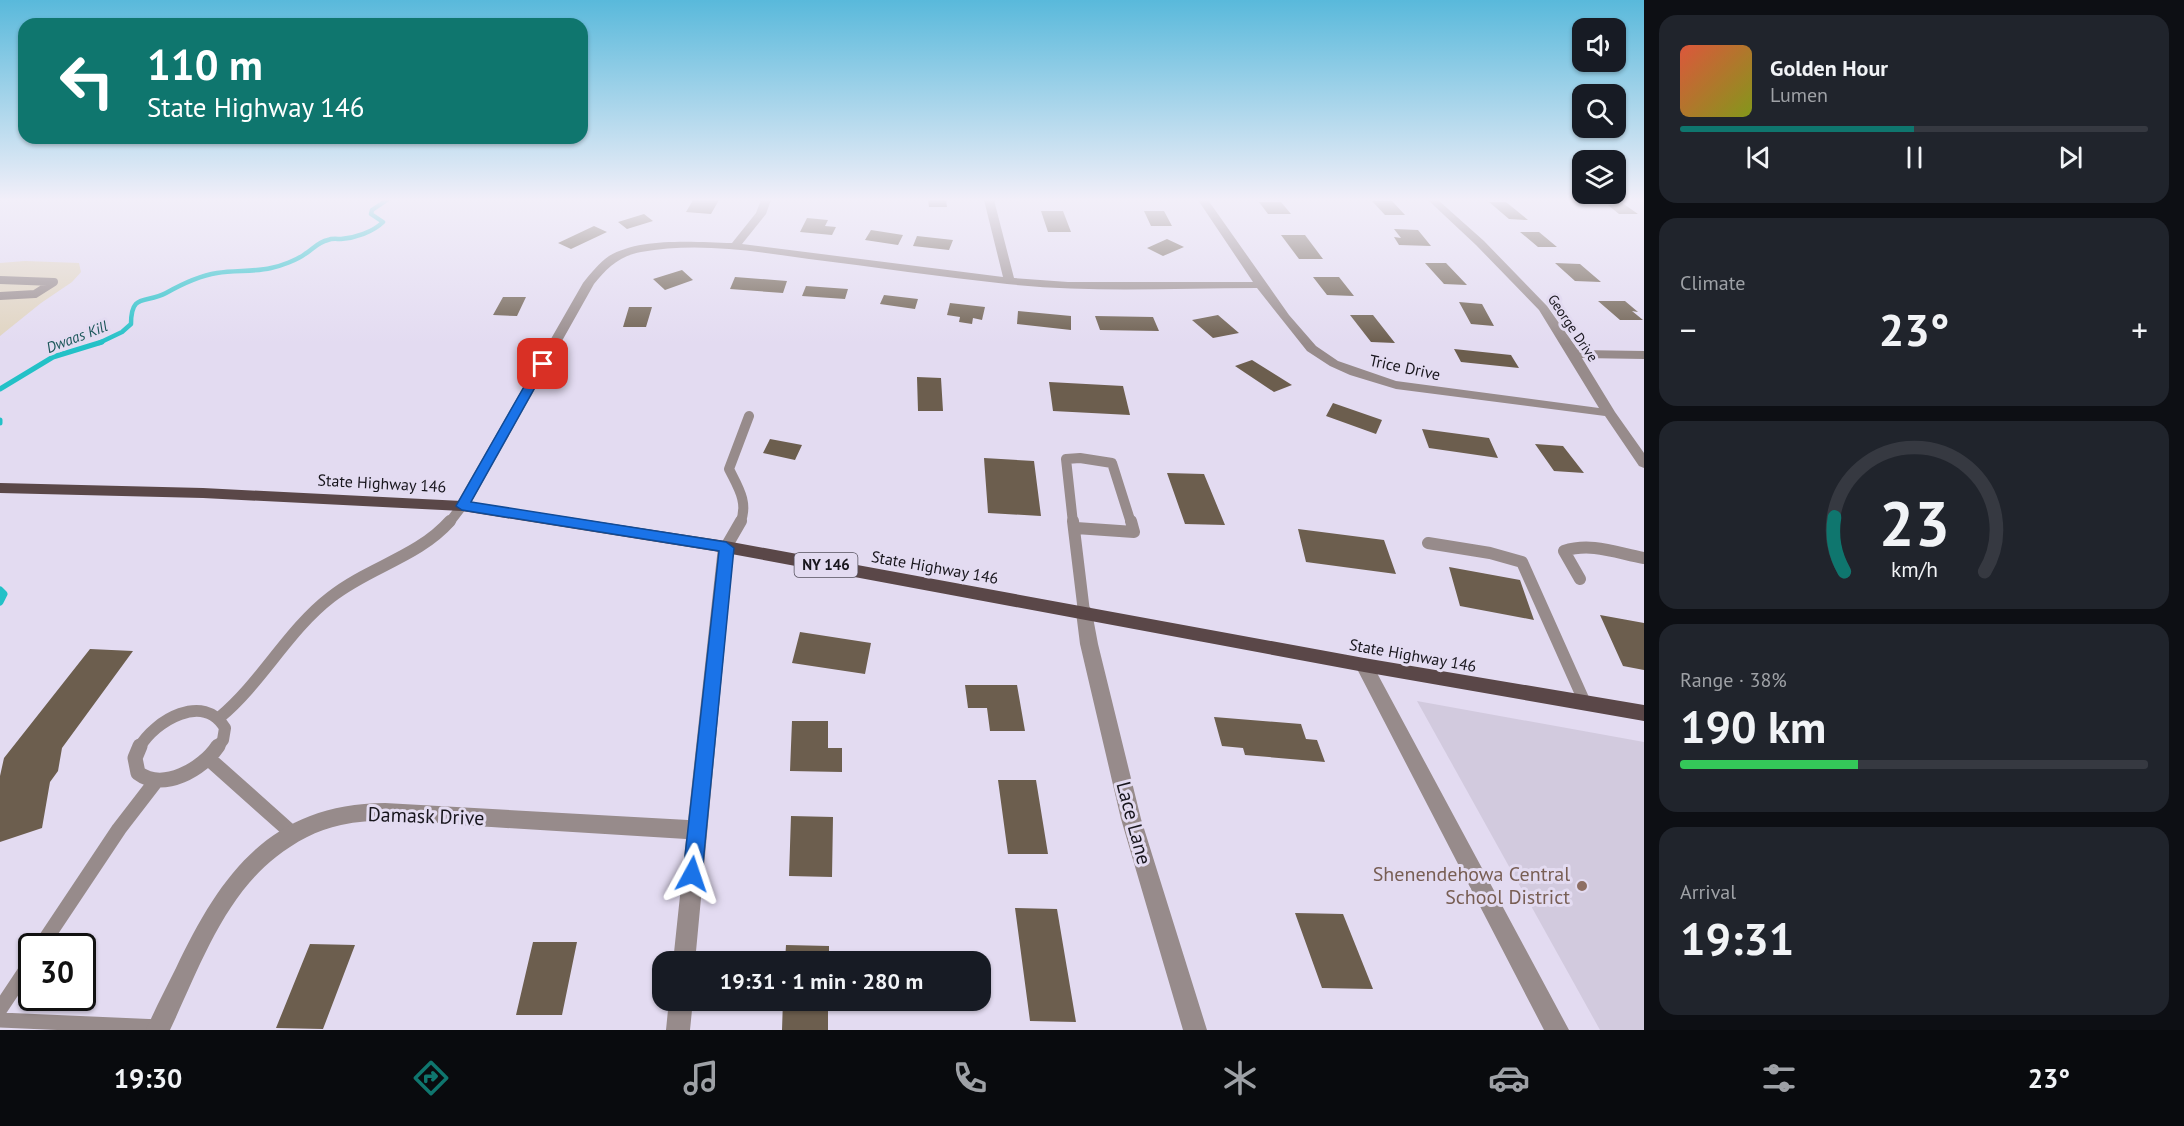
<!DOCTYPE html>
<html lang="en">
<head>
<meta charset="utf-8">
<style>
	:root { --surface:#171b24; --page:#20242c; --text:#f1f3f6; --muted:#9ea1a6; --line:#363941; --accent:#0f766e }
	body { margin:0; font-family:"PT Sans",sans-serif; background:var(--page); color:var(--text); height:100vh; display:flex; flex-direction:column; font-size:22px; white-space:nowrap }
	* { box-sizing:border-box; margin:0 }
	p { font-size:20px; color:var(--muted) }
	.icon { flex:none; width:33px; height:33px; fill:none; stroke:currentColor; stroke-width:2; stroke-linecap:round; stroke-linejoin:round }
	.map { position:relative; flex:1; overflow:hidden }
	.drawer { display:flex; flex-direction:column; gap:15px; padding:15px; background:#0d0f14; width:540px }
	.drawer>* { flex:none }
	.hud { position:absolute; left:18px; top:18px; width:570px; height:126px; border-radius:18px; box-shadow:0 2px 4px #0004; background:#0f766e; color:#fff; overflow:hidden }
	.tools { position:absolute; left:1572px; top:18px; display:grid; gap:12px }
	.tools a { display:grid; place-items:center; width:54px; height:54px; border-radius:12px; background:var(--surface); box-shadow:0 2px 4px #0004; font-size:30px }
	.speed { position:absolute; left:18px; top:933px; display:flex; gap:12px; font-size:30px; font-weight:700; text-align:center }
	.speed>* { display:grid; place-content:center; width:78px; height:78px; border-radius:50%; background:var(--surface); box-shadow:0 2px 4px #0004; line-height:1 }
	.speed .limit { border:3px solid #111; border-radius:9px; background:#fff; color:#111 }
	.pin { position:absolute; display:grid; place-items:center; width:51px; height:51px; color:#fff; margin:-26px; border-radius:12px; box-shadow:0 3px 9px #0006 }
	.me { position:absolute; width:66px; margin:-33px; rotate:5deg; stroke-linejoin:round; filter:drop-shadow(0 0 4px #0008) }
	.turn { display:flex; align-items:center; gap:21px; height:126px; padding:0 30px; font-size:27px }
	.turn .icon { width:78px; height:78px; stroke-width:2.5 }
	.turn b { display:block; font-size:42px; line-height:51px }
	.big { font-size:45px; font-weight:700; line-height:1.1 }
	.drawer .widget { flex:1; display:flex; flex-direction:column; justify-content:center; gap:9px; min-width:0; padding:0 21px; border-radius:18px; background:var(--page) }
	.drawer .dial { align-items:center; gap:0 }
	.dial svg { height:156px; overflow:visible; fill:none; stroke:var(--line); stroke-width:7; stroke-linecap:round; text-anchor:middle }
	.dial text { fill:var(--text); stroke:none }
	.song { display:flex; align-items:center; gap:18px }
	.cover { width:72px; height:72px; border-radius:9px; background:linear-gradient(135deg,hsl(10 70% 55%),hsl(70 70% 35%)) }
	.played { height:6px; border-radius:3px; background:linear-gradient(90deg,var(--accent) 50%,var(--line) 50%) }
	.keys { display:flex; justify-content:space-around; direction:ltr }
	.heat { display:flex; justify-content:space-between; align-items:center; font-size:33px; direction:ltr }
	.charge { height:9px; border-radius:4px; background:linear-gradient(90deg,#34c759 38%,var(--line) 0) }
	.trip { position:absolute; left:652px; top:951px; width:339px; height:60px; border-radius:18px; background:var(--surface); box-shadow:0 2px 4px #0004; font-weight:700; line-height:60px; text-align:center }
	.dock { display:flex; height:96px; justify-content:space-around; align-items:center; background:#090b0e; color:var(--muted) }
	.dock .icon { width:42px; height:42px }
	.dock .on { color:var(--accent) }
	.dock b { font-size:27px; color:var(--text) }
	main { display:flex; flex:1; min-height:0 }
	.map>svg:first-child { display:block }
	.commercial { fill:#e0d4c0 }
	.education { fill:#d2cade }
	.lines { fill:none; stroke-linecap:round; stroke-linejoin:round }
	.stream-far2 { stroke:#23c1c7; stroke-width:4.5 }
	.stream-far1 { stroke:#23c1c7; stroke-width:5 }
	.stream { stroke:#23c1c7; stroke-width:7 }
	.building { fill:#6c5e4e }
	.service-far3 { stroke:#978b8b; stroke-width:8 }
	.service-far2 { stroke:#978b8b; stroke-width:10 }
	.service-far1 { stroke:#978b8b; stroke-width:12 }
	.service { stroke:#978b8b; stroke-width:15 }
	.minor { fill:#978b8b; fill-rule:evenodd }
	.primary { fill:#5a4748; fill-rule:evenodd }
	.route { fill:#1a73e8; stroke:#114b97; stroke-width:1.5 }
	.education-dot { fill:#8d6e63; stroke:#e3dbf1; stroke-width:2 }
	.labels { text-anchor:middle; stroke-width:6; stroke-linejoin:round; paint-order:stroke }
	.far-street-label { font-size:14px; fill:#18161d; stroke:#e3dbf1 }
	.far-water-label { font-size:15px; font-style:italic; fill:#1b5659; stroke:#e3dbf1 }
	.shield { fill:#e3dbf1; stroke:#55515d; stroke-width:1.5 }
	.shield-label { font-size:15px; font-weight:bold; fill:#18161d }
	.street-label { font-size:16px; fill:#18161d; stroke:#e3dbf1 }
	.near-street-label { font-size:20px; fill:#18161d; stroke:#e3dbf1 }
	.near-education-label { font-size:20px; fill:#785e54; stroke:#e3dbf1; text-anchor:end }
</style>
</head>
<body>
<main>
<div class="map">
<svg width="1644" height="1030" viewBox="0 0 1644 1030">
	<rect width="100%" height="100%" fill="#e3dbf1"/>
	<path class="commercial" d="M25,261l54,2 2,9 -9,10 -31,21 -41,33v-73z"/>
	<path class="education" d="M1417,701l227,41v288h-44z"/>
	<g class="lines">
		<path class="stream-far2" d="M99,343l23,-11 9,-8c0,-32 15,-20 35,-31 16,-9 32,-17 51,-20 18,-3 37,-1 54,-5 10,-2 26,-8 34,-14 8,-5 13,-12 23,-14 4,-2 9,-1 13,-1 14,-1 32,-7 42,-17l-12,-8 1,-4 15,-10"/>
		<path class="stream-far1" d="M0,389l53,-32 49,-15
			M0,420v3"/>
		<path class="stream" d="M0,590l4,4 -4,8"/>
	</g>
	<path class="building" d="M693,200h26l-8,14 -25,-2z
		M928,200h18l1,7h-18z
		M1372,201h20l13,14h-20z
		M1259,202h22l10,12h-23z
		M1489,202h17l22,18 -19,-1z
		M1611,202h10l17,12h-19l-11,-9h7z
		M1041,211h22l8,21h-23z
		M1144,211h20l8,15h-21z
		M644,214l9,7 -26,8 -9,-7z
		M807,218l21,2 -3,6 11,1 -4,8 -32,-3z
		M594,226l13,6 -36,17 -13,-6z
		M1394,229l24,1 13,16 -32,-1 -5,-8 7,1z
		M871,230l32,5 -5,10 -33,-5z
		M1520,232h19l18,15h-19z
		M1281,235h24l18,24h-24z
		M917,236l36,4 -4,10 -36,-4z
		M1167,239l17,8 -21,9 -16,-8z
		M1425,263h21l21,22 -23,-1z
		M1555,263l25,1 21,18 -26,-1z
		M682,270l11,10 -28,10 -12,-11z
		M735,277l52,4 -4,12 -53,-4z
		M1313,277h26l15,19 -27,-1z
		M806,286l42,3 -3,10 -43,-3z
		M884,295l34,4 -3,10 -35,-5z
		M503,297h23l-9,19 -24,-1z
		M1598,301h27l13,11 -6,-1 11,9h-23z
		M1459,302l23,2 12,22 -23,-2z
		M950,303l35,4 -3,13 -9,-2 -1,6 -13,-2 1,-5 -13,-2z
		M629,307h23l-6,20h-23z
		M1018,311l53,5v14l-54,-6z
		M1218,315l21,18 -26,5 -21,-18z
		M1350,315h23l22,28 -24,-1z
		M1095,316l58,1 6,14 -59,-1z
		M1454,349l57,6 8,13 -58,-6z
		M1252,360l40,25 -18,7 -39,-26z
		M917,377l24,1 2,33h-25z
		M1049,382l74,4 7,29 -77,-4z
		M1333,403l49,17 -6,14 -50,-18z
		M1422,429l67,9 9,20 -69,-10z
		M770,439l32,6 -7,15 -32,-7z
		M1535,444l28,2 21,27 -30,-2z
		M984,458l50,3 7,55 -53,-3z
		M1167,473l37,1 21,51 -40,-1z
		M1298,529l86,11 12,34 -90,-12z
		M1449,567l71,13 14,40 -74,-14z
		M1600,615l44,8v47l-21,-4z
		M800,632l71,11 -6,31 -73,-11z
		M90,649l43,2 -71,97 -4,23 -8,11 -8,46 -42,14v-66l4,-18z
		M965,685h52l8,46h-35l-3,-23h-19z
		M1214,717l87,7 5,15 11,1 8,22 -80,-7 -2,-7 -21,-2z
		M792,721h36v27h14v24l-52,-1z
		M998,780h38l12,74h-40z
		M791,816l42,1 -1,60 -43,-1z
		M1015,908l42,1 19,113 -46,-1z
		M1295,913l48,1 30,75 -51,-1z
		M533,942h44l-15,73h-46z
		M310,944l45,1 -32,84 -47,-1z
		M786,945l43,1v16h-44z
		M783,1000h45v30h-46z"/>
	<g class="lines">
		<path class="service-far3" d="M0,280l54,2 -19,12 -35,2"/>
		<path class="service-far2" d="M449,523l13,-17
			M740,523c9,-20 -2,-36 -11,-54l20,-53
			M1073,523l-7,-64 14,-1 32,5 19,60"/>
		<path class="service-far1" d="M1073,521l11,91
			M1076,528l58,4 -3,-11
			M1428,543l62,10 32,9 63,141
			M726,547l15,-26
			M1580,579l-16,-28c27,-9 53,2 80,7
			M220,717c42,-35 68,-87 111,-120 38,-30 87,-40 119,-76
			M139,748c16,-28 65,-56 86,-20l-2,12 -6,8"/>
		<path class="service" d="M140,746l-5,12 3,15c25,19 65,-4 80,-27
			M209,759l83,74
			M41,946l78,-117 37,-48
			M0,1009l32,-48
			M0,1020l160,7"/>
		<path class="minor" d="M761,200h10l-5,14 -24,30 261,33 -19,-77h10l20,78 54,4h185l-55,-82h10l81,115 27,31 22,15 58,20 203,27 -60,-98 -63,-65 -48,-45h10l46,41 63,65 31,44 66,1v8l-62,-1 33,54 29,41v15l-5,-2 -34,-50 -209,-27 -46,-14 -20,-9 -23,-15 -50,-63c-83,0 -167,5 -250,-4 -66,-7 -132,-17 -198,-25 -56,-8 -112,-17 -168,-7 -22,4 -34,16 -47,32l-127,226h-10l-2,-4 128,-223c8,-10 16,-20 26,-27 31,-19 87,-14 123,-13l24,-30z
			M726,541l5,2 3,4 -39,415h-22l13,-123c-71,-4 -142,-9 -213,-13 -43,-3 -89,-10 -132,-1 -24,5 -46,17 -65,32 -53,41 -78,114 -106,173h-24c9,-21 20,-42 30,-62 45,-95 95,-164 209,-165l303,17 30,-273 3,-4z
			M1084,606l6,1 2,5 6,32 43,175 66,211h-24l-62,-211 -41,-175 -4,-32 2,-5z
			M1364,658l6,2 199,370h-25l-189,-365 3,-5z
			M669,1000h24l-3,30h-24z"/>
		<path class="primary" d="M0,483l203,5 259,13 264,40 638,117 280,47v16l-280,-49 -638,-119 -264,-42 -259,-13 -203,-5z"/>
	</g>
	<linearGradient id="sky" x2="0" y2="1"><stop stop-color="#59b9db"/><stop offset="0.58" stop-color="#f2eff9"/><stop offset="1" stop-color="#f2eff9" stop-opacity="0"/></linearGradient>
	<rect width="1644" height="344" fill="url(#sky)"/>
	<path class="route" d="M543,361l5,3 -77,138 255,40 8,6 -32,326 -3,7 -7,2 -6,-2 -3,-7 36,-323 -257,-41 -6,-4 81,-142z"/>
	<circle class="education-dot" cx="1582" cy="886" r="6"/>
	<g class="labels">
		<g class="far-street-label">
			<text transform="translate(1573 328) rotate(56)" y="5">George Drive</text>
		</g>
		<g class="far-water-label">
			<text transform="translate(77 337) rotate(-21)" y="5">Dwaas Kill</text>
		</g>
		<rect class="shield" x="794.5" y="553" width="63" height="24" rx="4.5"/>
		<g class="shield-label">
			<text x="826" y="570">NY 146</text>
		</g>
		<g class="street-label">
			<text transform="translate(1405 367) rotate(12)" y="6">Trice Drive</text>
			<text transform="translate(382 483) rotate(3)" y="6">State Highway 146</text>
			<text transform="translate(935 567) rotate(10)" y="6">State Highway 146</text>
			<text transform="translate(1413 655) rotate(10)" y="6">State Highway 146</text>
		</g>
		<g class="near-street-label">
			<text transform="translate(426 816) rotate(2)" y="7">Damask Drive</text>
			<text transform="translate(1134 823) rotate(75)" y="7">Lace Lane</text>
		</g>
		<g class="near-education-label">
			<text x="1570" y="881">Shenendehowa Central<tspan x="1570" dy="23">School District</tspan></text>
		</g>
	</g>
</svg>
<div class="tools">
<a><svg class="icon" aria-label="sound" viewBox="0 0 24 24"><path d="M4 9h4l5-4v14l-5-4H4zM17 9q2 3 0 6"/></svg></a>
<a><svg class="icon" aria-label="search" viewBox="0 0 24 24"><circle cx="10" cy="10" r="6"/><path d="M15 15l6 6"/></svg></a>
<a><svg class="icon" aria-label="layers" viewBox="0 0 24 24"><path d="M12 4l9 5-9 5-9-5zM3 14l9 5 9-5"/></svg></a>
</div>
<div class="speed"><div class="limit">30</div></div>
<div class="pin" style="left:543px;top:364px;background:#d93025"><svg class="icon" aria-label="arrive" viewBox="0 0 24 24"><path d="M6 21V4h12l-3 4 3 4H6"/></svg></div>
<svg class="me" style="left:692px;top:874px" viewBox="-20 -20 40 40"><path d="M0-17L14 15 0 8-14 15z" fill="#1a73e8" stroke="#fff" stroke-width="4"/></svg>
<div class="trip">19:31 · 1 min · 280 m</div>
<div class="hud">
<div class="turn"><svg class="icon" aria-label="left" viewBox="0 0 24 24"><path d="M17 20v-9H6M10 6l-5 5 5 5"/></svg><div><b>110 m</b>State Highway 146</div></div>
</div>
</div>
<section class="drawer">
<div class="widget">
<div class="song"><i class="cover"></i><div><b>Golden Hour</b><p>Lumen</p></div></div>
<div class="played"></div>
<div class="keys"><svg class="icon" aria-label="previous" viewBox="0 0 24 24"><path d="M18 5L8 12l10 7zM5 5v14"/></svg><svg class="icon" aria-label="pause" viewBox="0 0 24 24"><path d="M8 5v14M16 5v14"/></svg><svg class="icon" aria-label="next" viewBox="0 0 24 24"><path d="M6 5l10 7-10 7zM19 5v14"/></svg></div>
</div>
<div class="widget"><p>Climate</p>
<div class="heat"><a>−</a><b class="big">23°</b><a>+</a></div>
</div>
<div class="widget dial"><svg viewBox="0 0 100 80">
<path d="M14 69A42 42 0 1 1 86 69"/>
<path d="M14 69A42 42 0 0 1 9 41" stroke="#0f766e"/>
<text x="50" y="56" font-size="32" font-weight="700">23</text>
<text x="50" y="72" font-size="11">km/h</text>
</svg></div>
<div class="widget"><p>Range · 38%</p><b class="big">190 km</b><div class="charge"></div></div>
<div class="widget"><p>Arrival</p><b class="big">19:31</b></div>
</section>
</main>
<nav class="dock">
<b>19:30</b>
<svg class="icon on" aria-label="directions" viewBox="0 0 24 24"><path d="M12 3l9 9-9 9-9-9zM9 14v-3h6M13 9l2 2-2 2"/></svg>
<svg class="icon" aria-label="music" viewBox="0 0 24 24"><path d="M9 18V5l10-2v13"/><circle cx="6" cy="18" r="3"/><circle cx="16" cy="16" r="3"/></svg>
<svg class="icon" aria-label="phone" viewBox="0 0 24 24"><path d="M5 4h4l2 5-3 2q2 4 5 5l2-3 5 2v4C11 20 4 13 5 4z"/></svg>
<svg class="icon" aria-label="climate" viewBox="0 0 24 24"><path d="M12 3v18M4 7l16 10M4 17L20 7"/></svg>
<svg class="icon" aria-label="car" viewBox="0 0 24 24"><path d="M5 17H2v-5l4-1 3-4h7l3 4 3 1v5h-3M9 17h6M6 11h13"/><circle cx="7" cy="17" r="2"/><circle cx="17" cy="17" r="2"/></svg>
<svg class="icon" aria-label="filters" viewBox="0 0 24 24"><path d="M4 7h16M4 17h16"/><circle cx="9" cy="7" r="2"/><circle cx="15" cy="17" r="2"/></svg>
<b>23°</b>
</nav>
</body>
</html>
